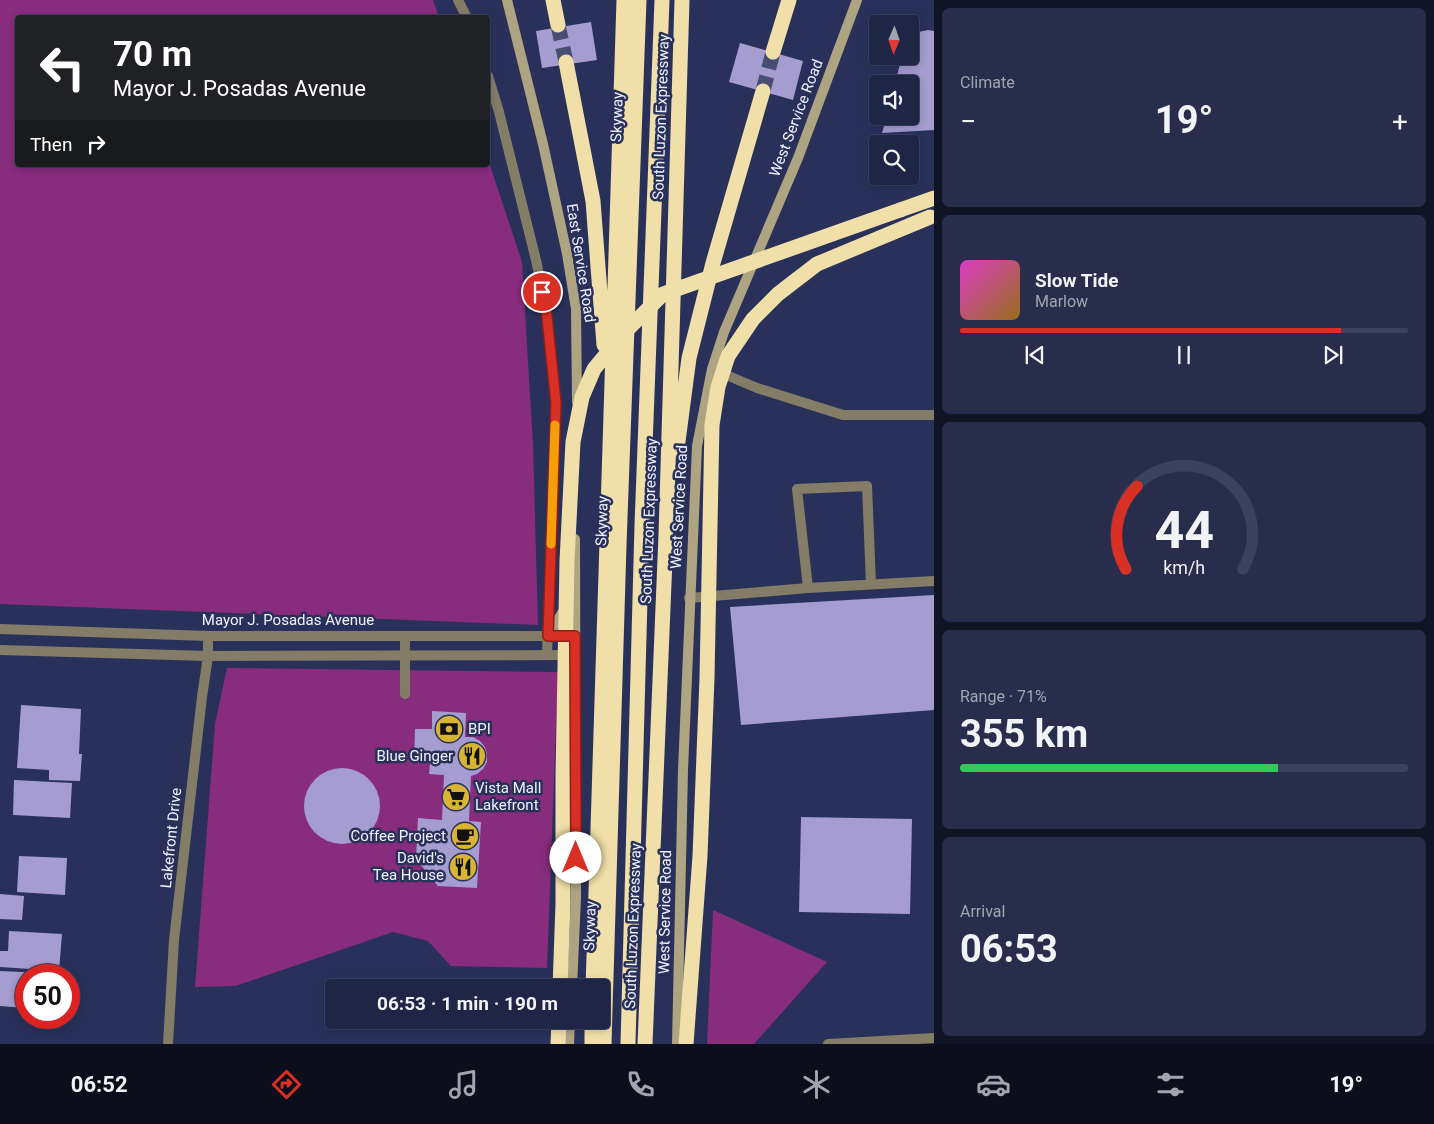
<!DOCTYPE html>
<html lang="en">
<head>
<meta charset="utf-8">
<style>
	:root { --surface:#1f2544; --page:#272d4b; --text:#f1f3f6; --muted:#a1a5b2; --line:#3c425d; --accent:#d93025 }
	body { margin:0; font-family:Roboto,sans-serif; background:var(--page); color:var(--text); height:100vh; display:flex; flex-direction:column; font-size:19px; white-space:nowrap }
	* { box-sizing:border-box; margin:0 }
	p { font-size:16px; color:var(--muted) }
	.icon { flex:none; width:28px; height:28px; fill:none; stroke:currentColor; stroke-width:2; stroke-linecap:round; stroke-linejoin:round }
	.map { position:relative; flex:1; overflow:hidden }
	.sheet { display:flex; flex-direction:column; gap:8px; padding:8px; background:#111425; width:500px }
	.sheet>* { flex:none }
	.hud { position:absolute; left:15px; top:15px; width:475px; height:152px; border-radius:5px; box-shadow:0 2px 8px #0003,0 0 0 1px var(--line); background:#202124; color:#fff; overflow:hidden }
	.needle { width:32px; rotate:182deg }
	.buttons { position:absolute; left:869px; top:15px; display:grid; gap:10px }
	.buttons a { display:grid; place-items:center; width:50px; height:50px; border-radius:5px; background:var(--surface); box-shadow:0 2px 8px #0003,0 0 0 1px var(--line); font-size:25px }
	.speed { position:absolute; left:15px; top:964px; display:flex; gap:10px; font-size:25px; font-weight:700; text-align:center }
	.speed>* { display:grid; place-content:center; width:65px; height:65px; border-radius:50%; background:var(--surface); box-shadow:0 2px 8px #0003,0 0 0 1px var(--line); line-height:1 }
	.speed .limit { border:8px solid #d22; background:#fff; color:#111 }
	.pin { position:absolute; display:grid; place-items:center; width:42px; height:42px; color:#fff; margin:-21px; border:2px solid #fff; border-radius:50%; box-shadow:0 1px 5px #0007 }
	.me { position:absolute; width:55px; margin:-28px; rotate:0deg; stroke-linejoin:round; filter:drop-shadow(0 0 4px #0008) }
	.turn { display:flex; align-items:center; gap:18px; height:105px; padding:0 15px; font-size:22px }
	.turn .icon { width:65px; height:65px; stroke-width:2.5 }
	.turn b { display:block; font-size:35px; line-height:42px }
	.then { display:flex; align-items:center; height:48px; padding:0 15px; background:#0003; gap:10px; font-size:19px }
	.big { font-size:38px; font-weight:700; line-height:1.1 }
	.sheet .widget { flex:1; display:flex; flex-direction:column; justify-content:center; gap:8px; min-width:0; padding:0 18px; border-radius:8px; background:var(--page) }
	.sheet .dial { align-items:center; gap:0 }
	.dial svg { height:130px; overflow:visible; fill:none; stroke:var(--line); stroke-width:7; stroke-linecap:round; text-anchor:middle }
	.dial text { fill:var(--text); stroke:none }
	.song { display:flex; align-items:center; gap:15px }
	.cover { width:60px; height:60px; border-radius:8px; background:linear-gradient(135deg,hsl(310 70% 55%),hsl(40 70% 35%)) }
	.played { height:5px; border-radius:2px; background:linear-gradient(90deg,var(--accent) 85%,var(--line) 85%) }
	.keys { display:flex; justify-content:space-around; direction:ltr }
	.heat { display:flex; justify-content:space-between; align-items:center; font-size:28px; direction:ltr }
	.charge { height:8px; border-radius:4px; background:linear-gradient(90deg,#34c759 71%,var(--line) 0) }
	.trip { position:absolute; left:325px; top:979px; width:285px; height:50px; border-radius:5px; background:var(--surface); box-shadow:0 2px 8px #0003,0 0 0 1px var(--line); font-weight:700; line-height:50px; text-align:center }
	.tabs { display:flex; height:80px; justify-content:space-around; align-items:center; background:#0c0f1b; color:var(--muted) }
	.tabs .icon { width:35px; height:35px }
	.tabs .current { color:var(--accent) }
	.tabs b { font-size:22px; color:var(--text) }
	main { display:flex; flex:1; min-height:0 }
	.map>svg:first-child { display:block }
	.green { fill:#882c7d }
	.building { fill:#a59ccf }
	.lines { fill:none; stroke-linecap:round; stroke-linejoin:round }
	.motorway-tunnel { stroke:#474e72; stroke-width:15; stroke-dasharray:15 8; stroke-linecap:butt }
	.service { stroke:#837d67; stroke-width:10 }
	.minor { stroke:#837d67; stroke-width:10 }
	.tertiary { stroke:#837d67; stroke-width:10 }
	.secondary { stroke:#afa482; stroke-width:10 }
	.motorway { stroke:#f0dfa8; stroke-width:15 }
	.motorway-bridge { stroke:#f0dfa8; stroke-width:15 }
	.route-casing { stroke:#8d1f18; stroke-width:12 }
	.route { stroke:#d93025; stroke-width:9 }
	.slow { stroke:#f59e0b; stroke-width:9 }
	.labels { text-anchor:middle; stroke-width:5; stroke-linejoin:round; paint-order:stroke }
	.street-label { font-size:15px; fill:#eff2fd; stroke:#29315a }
	.poi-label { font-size:15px; fill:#eff2fd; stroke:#29315a; text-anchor:end }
</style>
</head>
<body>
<main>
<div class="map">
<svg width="934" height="1044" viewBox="0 0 934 1044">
	<rect width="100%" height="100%" fill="#29315a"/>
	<path class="green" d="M0,0h433l6,17 -421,1v147h470v-6l34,103 11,182 5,181 -538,-21z
		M227,668l331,4 -11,296 -96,-2 -23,-25 -35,-9 -157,54 -41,1 20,-263z
		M713,910l114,52 -73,82h-47z"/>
	<path class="building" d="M591,22l6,38 -55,8 -6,-37z
		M928,30l6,1v99l-52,3 5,-17h23v-32h-15l7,-28h8v-18l4,-5z
		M740,43l63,18 -10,39 -64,-18z
		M934,595v115l-193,15 -11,-118z
		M21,705l60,4 -2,45h3l-2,27 -31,-1v-10l-32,-2z
		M432,711l34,2 -1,24h8l7,4 5,6 2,7v8l-4,7 -6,5 -6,2 -2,45 12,1 -4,66 -39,-2 -22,-27 2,-41 24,2 2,-45 -15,-1 1,-11h-16l1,-34h17z
		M304 806a38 38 0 1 1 76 0a38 38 0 1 1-76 0Z
		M14,780l58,3 -2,35 -57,-3z
		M801,817l111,2 -2,95 -111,-2z
		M19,856l48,2 -2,37 -48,-3z
		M0,894l24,2 -2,24 -22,-1z
		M9,931l53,3 -3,37 -59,-4v-16h8z
		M0,971l44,2v2h-18v33l-26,-2z"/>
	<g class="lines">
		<path class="motorway-tunnel" d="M558,25l8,37
			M763,91l10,-39"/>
		<path class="service" d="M717,371l40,17 86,27h91
			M808,588l-11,-99 70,-3 4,98
			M689,598l119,-10 126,-7
			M405,636v58
			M828,1044l106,-6"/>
		<path class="minor" d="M458,0l9,18
			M488,76l11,36 37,148 10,48 10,95 -9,252"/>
		<path class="tertiary" d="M0,629l208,7h363
			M0,650l208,6 363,-1
			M168,1044l6,-104 28,-243 6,-41v-20"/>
		<path class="secondary" d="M507,0l36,144 24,110 9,55 1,93
			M548,636l17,-28
			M572,988l4,-91 -1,-358
			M569,1044l1,-24
			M677,1044l6,-274 14,-324 15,-77 12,-37 74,-174 59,-158"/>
		<path class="motorway" d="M553,0l5,25
			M773,52l16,-52
			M566,62l27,139 11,144
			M900,210l34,-12
			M677,449l12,-91 24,-95 50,-172
			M593,988l31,-988
			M558,1044l1,-24
			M592,1044v-24
			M604,1044l15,-499 20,-545
			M628,1044l14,-519 20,-525
			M645,1044l21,-509 16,-535"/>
		<path class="motorway-bridge" d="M560,988l3,-84v-129l4,-214 6,-119 9,-45 12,-28 30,-36 39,-39 237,-84
			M686,1044l14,-188 7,-178 5,-253 6,-38 10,-31 25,-37 25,-25 39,-30 113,-47"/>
	</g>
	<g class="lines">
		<defs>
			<path id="route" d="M542,292l4,16 10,95 -8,233h27l1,222"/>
		</defs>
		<use href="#route" class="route-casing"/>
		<use href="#route" class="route"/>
		<path class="slow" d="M551,544l4,-119"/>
	</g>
	<defs>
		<symbol id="bank-disc" viewBox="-11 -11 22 22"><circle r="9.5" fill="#d7b434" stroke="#29315a"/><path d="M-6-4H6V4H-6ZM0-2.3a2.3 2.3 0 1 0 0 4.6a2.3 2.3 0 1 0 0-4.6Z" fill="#111"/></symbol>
		<symbol id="restaurant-disc" viewBox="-11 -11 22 22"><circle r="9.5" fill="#d7b434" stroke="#29315a"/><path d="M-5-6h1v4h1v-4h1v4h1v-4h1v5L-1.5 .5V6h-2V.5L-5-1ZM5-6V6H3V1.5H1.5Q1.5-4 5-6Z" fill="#111"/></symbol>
		<symbol id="supermarket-disc" viewBox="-11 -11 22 22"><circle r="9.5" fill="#d7b434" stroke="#29315a"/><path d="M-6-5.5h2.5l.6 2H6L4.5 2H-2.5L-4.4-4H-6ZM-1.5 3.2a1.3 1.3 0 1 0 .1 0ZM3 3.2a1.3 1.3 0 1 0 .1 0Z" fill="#111"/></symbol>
		<symbol id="cafe-disc" viewBox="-11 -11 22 22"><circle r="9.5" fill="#d7b434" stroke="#29315a"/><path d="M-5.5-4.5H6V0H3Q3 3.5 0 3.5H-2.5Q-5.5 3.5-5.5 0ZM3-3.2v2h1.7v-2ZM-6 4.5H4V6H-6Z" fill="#111"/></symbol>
	</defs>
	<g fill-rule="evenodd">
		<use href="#bank-disc" x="433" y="713" width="32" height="32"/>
		<use href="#restaurant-disc" x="456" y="740" width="32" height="32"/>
		<use href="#supermarket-disc" x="440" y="781" width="32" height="32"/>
		<use href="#cafe-disc" x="449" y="820" width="32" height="32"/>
		<use href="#restaurant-disc" x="447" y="851" width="32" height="32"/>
	</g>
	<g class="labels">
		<g class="street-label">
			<text transform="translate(617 117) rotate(-88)" y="5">Skyway</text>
			<text transform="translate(661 117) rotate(-88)" y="5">South Luzon Expressway</text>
			<text transform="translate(796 118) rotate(-69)" y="5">West Service Road</text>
			<text transform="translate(581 263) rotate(81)" y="5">East Service Road</text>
			<text transform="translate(679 507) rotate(-87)" y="5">West Service Road</text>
			<text transform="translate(602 521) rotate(-88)" y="5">Skyway</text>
			<text transform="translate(649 521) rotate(-88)" y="5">South Luzon Expressway</text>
			<text x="288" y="625">Mayor J. Posadas Avenue</text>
			<text transform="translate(171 838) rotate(-84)" y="5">Lakefront Drive</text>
			<text transform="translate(665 912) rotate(-89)" y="5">West Service Road</text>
			<text transform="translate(590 926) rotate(-88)" y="5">Skyway</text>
			<text transform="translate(633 926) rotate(-88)" y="5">South Luzon Expressway</text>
		</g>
		<g class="poi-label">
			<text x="468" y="734" text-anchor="start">BPI</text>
			<text x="453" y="761">Blue Ginger</text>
			<text x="475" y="793" text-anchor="start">Vista Mall<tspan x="475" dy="17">Lakefront</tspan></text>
			<text x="446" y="841">Coffee Project</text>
			<text x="444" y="863">David's<tspan x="444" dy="17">Tea House</tspan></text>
		</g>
	</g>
</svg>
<div class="buttons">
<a><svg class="needle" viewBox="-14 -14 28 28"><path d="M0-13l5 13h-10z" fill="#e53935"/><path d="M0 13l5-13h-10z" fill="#a1a5b2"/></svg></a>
<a><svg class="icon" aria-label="sound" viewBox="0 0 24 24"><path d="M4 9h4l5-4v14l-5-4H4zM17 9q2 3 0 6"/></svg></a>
<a><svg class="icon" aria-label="search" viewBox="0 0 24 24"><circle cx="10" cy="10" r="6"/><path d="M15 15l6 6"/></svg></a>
</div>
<div class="speed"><div class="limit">50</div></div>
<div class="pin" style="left:542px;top:292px;background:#d93025"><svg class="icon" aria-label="arrive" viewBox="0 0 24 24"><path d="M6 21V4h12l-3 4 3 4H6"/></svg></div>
<svg class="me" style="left:576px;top:858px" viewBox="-20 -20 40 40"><circle r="19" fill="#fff"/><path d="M0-13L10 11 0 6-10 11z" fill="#d93025"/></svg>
<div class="trip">06:53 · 1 min · 190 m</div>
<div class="hud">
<div class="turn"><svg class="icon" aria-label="left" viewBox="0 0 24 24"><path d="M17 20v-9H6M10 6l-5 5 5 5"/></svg><div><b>70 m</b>Mayor J. Posadas Avenue</div></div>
<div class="then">Then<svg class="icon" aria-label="right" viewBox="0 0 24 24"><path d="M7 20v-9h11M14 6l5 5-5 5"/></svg></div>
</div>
</div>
<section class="sheet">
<div class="widget"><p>Climate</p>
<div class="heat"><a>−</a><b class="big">19°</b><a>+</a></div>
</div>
<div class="widget">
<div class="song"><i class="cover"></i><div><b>Slow Tide</b><p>Marlow</p></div></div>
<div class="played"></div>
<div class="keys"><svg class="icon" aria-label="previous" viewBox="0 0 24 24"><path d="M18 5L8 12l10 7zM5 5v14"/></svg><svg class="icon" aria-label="pause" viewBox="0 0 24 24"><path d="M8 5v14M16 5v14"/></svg><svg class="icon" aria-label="next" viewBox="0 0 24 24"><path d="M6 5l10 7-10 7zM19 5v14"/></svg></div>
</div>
<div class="widget dial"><svg viewBox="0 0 100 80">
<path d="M14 69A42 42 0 1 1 86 69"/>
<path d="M14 69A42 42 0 0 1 21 18" stroke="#d93025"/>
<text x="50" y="56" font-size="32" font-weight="700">44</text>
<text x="50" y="72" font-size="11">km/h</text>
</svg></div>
<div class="widget"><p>Range · 71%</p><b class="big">355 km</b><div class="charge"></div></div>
<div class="widget"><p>Arrival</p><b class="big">06:53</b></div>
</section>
</main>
<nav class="tabs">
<b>06:52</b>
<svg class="icon current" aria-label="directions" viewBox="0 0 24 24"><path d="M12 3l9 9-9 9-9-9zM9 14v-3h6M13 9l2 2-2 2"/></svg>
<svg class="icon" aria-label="music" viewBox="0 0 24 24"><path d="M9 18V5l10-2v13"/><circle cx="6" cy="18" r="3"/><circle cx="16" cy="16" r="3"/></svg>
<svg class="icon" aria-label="phone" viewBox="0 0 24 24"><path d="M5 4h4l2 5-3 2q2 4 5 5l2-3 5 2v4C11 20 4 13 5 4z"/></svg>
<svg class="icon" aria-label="climate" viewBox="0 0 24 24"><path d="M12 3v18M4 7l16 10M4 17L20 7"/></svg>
<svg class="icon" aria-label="car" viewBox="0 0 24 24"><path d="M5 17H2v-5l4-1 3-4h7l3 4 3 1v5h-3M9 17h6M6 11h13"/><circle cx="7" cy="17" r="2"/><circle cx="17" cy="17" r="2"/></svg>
<svg class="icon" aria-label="filters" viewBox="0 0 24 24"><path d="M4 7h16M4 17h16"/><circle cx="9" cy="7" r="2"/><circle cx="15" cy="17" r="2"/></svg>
<b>19°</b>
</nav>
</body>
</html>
